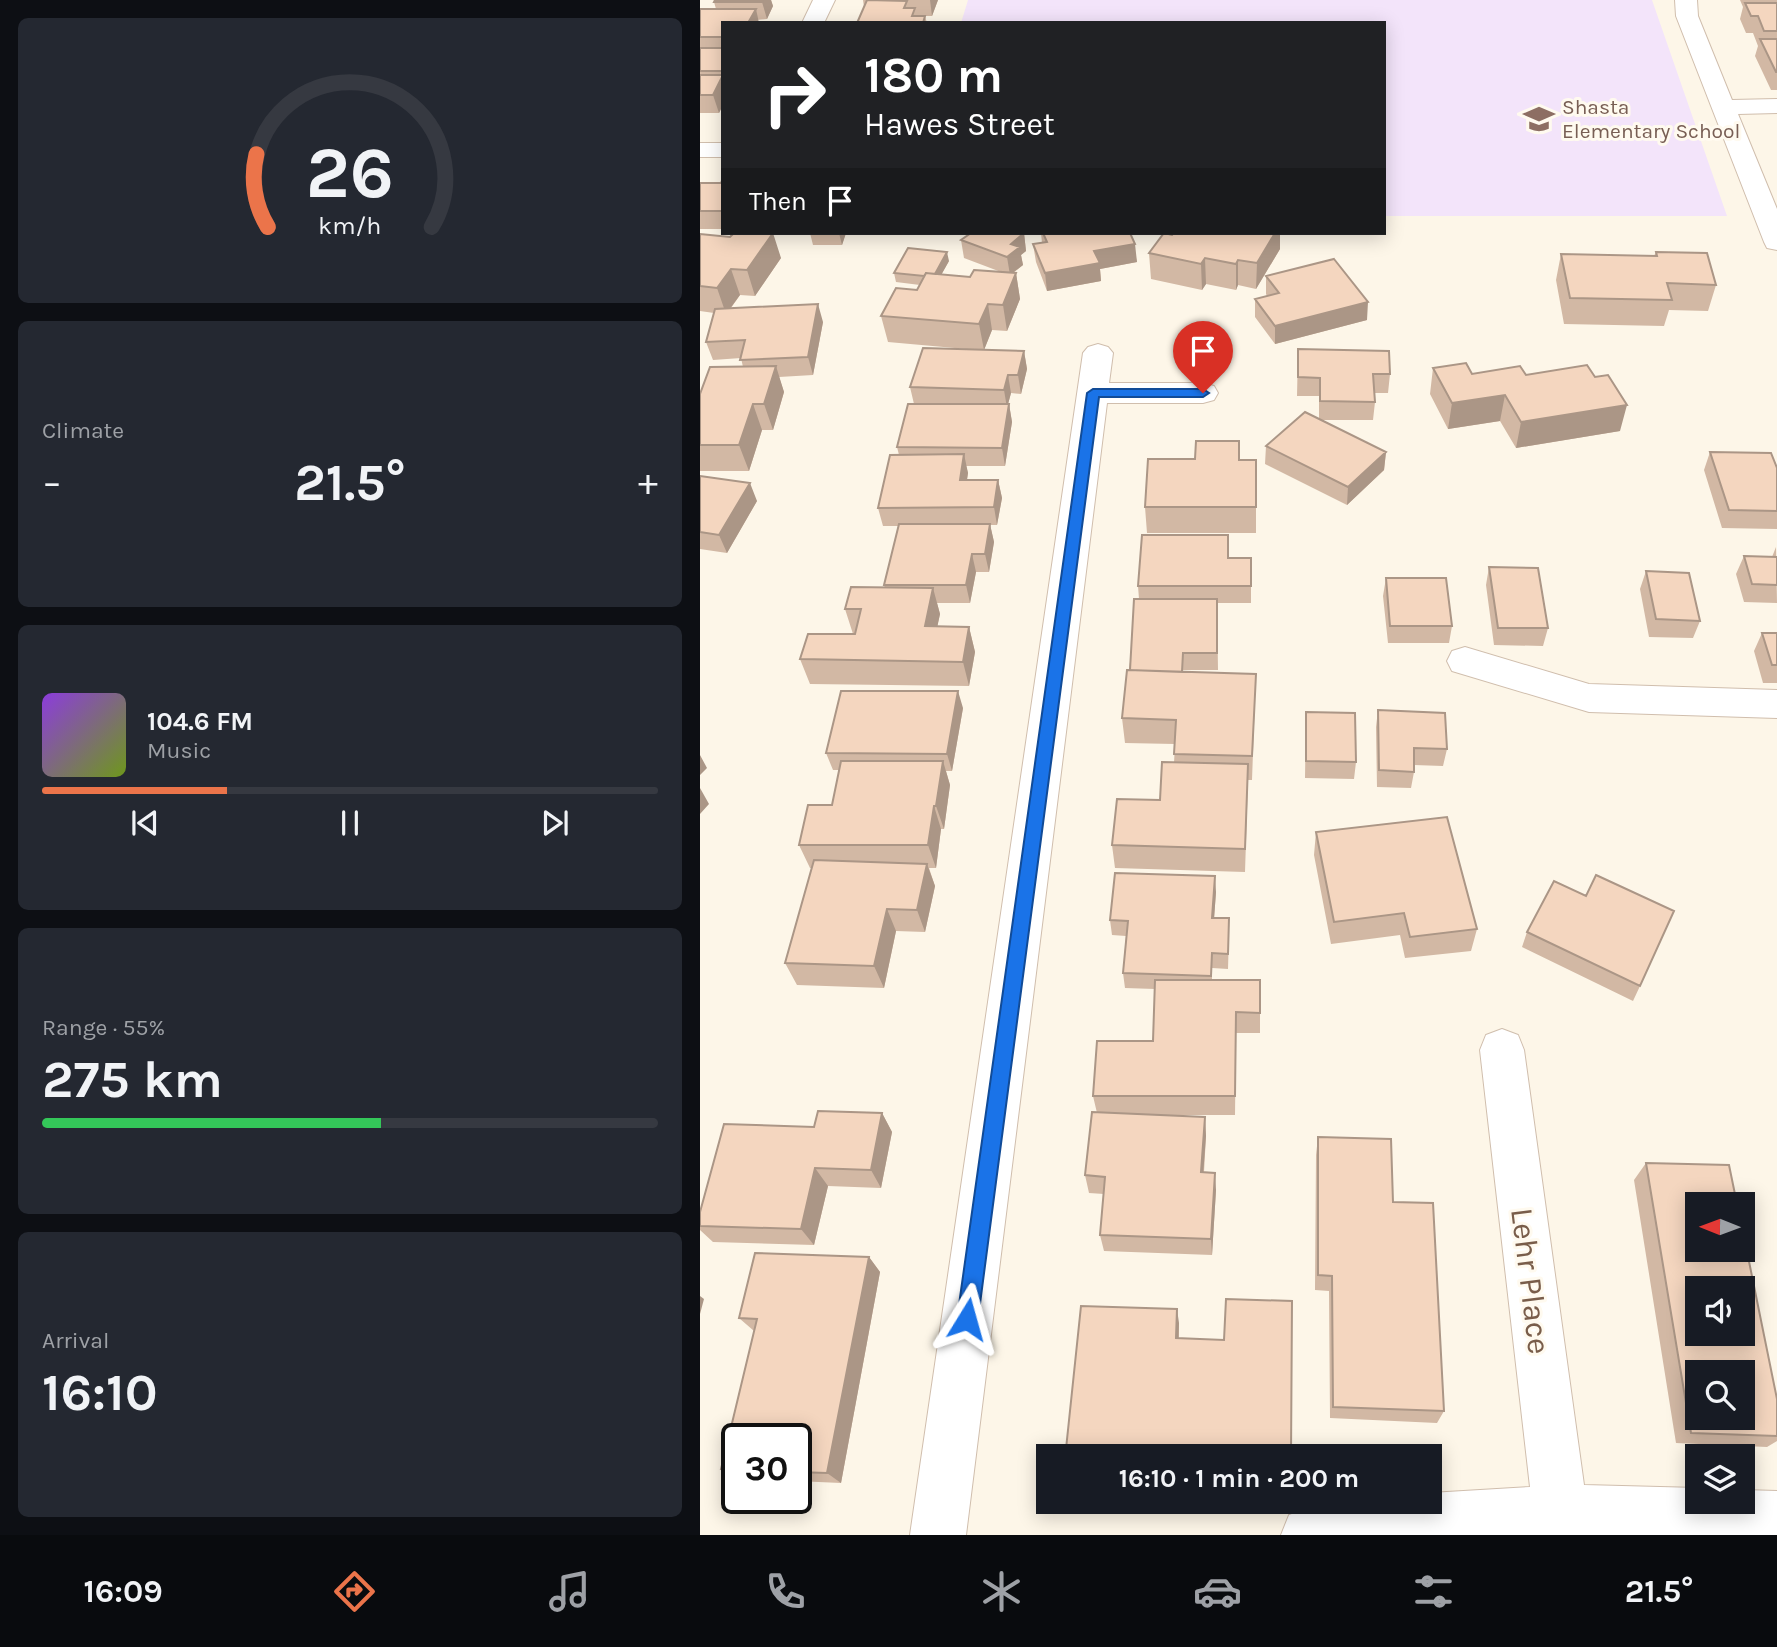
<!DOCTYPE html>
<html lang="en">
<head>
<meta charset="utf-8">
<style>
	:root { --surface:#171b24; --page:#242831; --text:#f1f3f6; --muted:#9ea1a6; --line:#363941; --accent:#eb744a }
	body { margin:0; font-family:Karla,sans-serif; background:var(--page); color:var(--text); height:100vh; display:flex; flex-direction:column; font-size:26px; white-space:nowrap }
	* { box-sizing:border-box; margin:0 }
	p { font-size:23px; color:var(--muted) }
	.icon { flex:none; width:38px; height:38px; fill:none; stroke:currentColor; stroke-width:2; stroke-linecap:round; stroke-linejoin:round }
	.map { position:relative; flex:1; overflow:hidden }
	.sheet { display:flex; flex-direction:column; gap:18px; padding:18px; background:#0d0f14; width:700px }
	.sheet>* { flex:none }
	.top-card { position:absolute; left:21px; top:21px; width:665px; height:214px; border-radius:0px; box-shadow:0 4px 18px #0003; background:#202124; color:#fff; overflow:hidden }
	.needle { width:46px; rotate:271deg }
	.controls { position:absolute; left:985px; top:1192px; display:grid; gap:14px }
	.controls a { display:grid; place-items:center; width:70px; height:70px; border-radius:0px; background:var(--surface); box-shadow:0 4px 18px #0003; font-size:35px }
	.speed { position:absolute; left:21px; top:1423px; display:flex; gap:14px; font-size:35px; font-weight:700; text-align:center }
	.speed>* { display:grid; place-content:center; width:91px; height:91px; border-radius:50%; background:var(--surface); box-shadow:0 4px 18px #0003; line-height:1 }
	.speed .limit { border:4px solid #111; border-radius:10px; background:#fff; color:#111 }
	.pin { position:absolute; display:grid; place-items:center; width:60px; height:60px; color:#fff; margin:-72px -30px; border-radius:50% 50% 50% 0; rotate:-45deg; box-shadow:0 0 7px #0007 }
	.pin .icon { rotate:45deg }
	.me { position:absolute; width:77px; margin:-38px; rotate:8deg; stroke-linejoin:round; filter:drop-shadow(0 0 5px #0008) }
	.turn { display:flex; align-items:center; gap:24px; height:147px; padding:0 28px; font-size:32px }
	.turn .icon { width:91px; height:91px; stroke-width:2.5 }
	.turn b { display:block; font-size:49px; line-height:60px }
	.then { display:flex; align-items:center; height:66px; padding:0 28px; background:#0003; gap:14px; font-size:26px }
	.big { font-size:52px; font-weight:700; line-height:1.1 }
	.sheet .tile { flex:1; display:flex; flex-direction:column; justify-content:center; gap:10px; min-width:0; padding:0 24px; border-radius:10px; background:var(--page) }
	.sheet .dial { align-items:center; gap:0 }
	.dial svg { height:182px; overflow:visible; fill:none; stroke:var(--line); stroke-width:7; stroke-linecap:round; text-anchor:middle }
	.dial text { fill:var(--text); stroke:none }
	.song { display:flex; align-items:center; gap:21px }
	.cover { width:84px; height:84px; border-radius:10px; background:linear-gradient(135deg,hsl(270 70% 55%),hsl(80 70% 35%)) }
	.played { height:7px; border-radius:4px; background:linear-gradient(90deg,var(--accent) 30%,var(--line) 30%) }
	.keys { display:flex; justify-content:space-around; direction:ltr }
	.heat { display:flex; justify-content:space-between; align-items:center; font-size:38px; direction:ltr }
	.charge { height:10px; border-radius:5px; background:linear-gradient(90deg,#34c759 55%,var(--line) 0) }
	.trip { position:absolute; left:336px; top:1444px; width:406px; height:70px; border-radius:0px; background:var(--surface); box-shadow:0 4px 18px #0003; font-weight:700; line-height:70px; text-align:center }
	.dock { display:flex; height:112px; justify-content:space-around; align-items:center; background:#090b0e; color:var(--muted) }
	.dock .icon { width:49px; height:49px }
	.dock .current { color:var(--accent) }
	.dock b { font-size:32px; color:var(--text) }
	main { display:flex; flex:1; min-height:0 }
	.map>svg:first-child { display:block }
	.education { fill:#f3e4fa }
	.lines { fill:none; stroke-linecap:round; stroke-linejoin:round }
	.minor-casing { stroke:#d0bead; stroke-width:2 }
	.minor { fill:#fff; fill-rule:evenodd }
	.wall { fill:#d2b8a4 }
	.shaded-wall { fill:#ab9686 }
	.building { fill:#f4d6bf; stroke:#ab9686; stroke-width:2; fill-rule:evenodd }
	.route { fill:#1a73e8; stroke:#114b97; stroke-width:2 }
	.labels { text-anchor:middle; stroke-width:6; stroke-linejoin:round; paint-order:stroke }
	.far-education-label { font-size:21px; fill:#785e54; stroke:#fffaef; text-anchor:start }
	.near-street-label { font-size:32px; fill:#795d4a; stroke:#fffaef }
</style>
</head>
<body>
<main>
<section class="sheet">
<div class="tile dial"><svg viewBox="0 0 100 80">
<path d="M14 69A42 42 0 1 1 86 69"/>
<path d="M14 69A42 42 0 0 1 9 37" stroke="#eb744a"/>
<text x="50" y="56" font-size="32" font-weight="700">26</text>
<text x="50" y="72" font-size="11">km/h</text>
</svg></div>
<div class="tile"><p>Climate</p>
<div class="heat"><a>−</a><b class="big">21.5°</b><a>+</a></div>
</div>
<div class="tile">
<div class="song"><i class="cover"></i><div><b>104.6 FM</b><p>Music</p></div></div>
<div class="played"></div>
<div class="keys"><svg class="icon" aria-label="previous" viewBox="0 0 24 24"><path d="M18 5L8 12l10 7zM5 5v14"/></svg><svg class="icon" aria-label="pause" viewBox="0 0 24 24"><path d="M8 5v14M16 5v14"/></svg><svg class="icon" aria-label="next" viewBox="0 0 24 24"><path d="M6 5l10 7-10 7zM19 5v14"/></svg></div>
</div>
<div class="tile"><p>Range · 55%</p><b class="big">275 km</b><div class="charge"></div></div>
<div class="tile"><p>Arrival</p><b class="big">16:10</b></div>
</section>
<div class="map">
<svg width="1077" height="1535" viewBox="0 0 1077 1535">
	<rect width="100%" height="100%" fill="#fdf6e8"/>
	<path class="education" d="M268,0h684l75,216h-343v-193h-423z"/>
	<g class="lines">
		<defs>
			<path id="minor" d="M113,0h22l-11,23h-22z
				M975,0h22l1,16 34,84 45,-1v14l-39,1 39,95v41l-10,-2 -3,-6 -88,-226z
				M0,143h23v14h-23z
				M398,344l10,3 5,6 -4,30h94l11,3 4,7 -4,7 -11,3h-96l-141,1132h-56l173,-1182 5,-6z
				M765,647l124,37 188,6v28l-188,-6 -137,-41 -5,-10 5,-10z
				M802,1029l16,6 6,15 60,435 114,3v14h45v-12l34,1v44h-496l8,-20c45,-18 93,-13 141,-13v-9l100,-6 -50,-437 6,-15z"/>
		</defs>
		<use href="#minor" class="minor-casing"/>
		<use href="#minor" class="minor"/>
	</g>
	<path class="wall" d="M71,0l2,6 -6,13 -44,4v82l-4,8h-19v-104h16l-2,-7z
		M163,0h75l-6,16h-15h8l2,7h-70l7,-16z
		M1040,0h37v90h-6l-16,-34 3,-10 -5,-13h-7l-6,-14 3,-12z
		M23,178v51h-23v-46h21z
		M110,233h36l-4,12h-29z
		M324,233l2,18 -5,4 2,10 -10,8h3l4,26 -13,32 -15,-1 -8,20 40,1 3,18 -6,25 -10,-1 -3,11h1l3,18 -7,44h-39l2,7 -1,7h31l4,18 -5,27h-7l4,17 -5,30h-13l-6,31h-33l3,11 -3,13h32l6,25 -6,34 -159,-2 -10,-25 53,-25 -8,-25 40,-21 -1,-3 15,-59h-16l-5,-18 21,-53 -2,-8 17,-43 -4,-17 67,-37 -89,-8 -7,-26 36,-26 3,-5 -24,-3 -2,-9 55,-12 -8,14 29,2 31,-5 -37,-14 -3,-18z
		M341,233h89l7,29 -37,7 1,12 -54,10 -11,-29 -3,-18 9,-1z
		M474,233h106v16l-24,40 -18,-4 -2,5 -30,-6 -4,6 -51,-11 -2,-26z
		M0,234l81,24 -26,38 -15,-1 -9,13 92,14 -10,53 -34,2 5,15 -11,38h-11l-13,41h-49v-77l43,-27 -2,-9 -28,2 -7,-18 8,-29 -14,-2z
		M956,252l60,33 -8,26 -39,-1 -5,16 -100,-2 -8,-44 5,-26 93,2z
		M566,276l101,44 -92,24 -20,-27v-18l12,-3 -1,-2z
		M598,349l92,25 -2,19h-14l1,9 -2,18h-53l66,32 -2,18 -37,35 -82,-41 1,-18 53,-27v-23h-22z
		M733,368l39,6 54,1 94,56 -104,17 -16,-27 -52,8 -18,-35z
		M1010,452l67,16v61l-55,-1 -18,-58z
		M495,459l44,1 17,47v26h-109l-2,-26z
		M0,476l57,25 -30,52 -27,-4z
		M1076,547l1,56 -33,-1 -8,-28 8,-18 28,1z
		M528,558h23v45h-34l1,67h-35v2l72,26 -3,82h-4l-3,92 -130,-4 -3,-23 48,-45 14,-37 1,-19 -50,-1 -3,-25 17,-119 -1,-13z
		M789,567l59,61 -5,18 -49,-1 -8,-60z
		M946,571l54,50 -7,17 -44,-1 -9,-48z
		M686,578l66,48 -3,17h-61l-5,-47z
		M1062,633h15v50h-14l-9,-32z
		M263,708l-11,63h-6l4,14 -6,44h-3l-5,39h-7l6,18 -10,46 -29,-1 -12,57 -87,-3 -12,-22 27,-95h-2l-11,-23 33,-40 7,-35h-6l-7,-17z
		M678,710l69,39 -4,17 -29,-1v7l-3,16 -34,-1 -1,-60z
		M606,712l50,50 -2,17 -49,-1z
		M616,832l161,97 -6,22 -66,7 -5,-23 -69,9 -17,-89z
		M516,892l-2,26 15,15 -1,36 -16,-1v12l48,33v20h-24l-1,82h-78l48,2 1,19 -2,36 12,18 -4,65 -108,-4 -4,-16 4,-41 -15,-1 -4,-18 12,-62 -4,-17 60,-55 2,-52 -30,-1 -2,-15 3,-37 -14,-1 -2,-15z
		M886,896l54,90 -7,15 -111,-54 5,-15z
		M182,1113l10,19 -11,56 -53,-2 -14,59 -101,-3 -13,-12v-18l114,-85z
		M618,1137l126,274 -7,12 -107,-5 -1,-127 -14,-1 1,-135z
		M946,1163l131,236v42l-10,6 -91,-4 -42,-263z
		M169,1257l11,15 -39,211 -45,-2v-43h-59v40l-16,-9 33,-138 -15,-13z
		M479,1323v15l112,118h-221l-4,-7z"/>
	<path class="shaded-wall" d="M63,0h8l2,6 -6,13 -5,-17z
		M230,0h8l-6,16z
		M56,9l3,14h-11z
		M23,77v28l-4,8 -6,-18z
		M73,233l8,25 -26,38 -8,-26z
		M139,233h7l-4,12z
		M324,233l2,18 -5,4 2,10 -13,10 -3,-18 4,-13z
		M575,233h5v16l-24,40 1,-26z
		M435,244l2,18 -37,7 1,12 -54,10 -2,-18 49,-22z
		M247,252l2,9 -14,25 -2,-9z
		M505,258l1,26 -4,6 -1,-26z
		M538,260v25l-2,5v-26z
		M31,269l9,26 -14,19 -9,-26z
		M316,273l4,26 -13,32 -4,-26z
		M668,302l-1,18 -92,24v-18z
		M118,304l5,18 -10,53 -5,-18z
		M288,304l4,26 -8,20 -5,-26z
		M324,351l3,18 -6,25 -3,-19z
		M76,366l8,26 -11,38 -9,-26z
		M308,375l3,18 -4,15 -3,-18z
		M805,395l-5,26 -52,8 4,-26z
		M53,404l9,26 -13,41 -10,-26z
		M309,404l3,18 -7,44 -3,-18z
		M927,405l-7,26 -104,17 5,-26z
		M686,452l-2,18 -37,35 1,-18z
		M264,454l4,19 -4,25 -4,-18z
		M298,480l4,18 -5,27 -3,-18z
		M50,483l7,18 -30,52 -8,-18z
		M290,524l4,18 -5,30 -4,-18z
		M272,554l4,18 -6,31 -4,-18z
		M233,588l7,26 -8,38 -7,-26z
		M269,627l6,25 -6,34 -6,-24z
		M258,691l5,17 -11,63 -5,-17z
		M0,755l7,13 -7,7z
		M243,761l7,24 -6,44 -8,-23z
		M0,788l9,16 -9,10z
		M234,806l7,23 -5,39 -8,-23z
		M227,864l8,22 -10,46 -8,-22z
		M515,876l1,16 -3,41 -1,-15z
		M187,909l9,22 -12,57 -10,-22z
		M182,1113l10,19 -11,56 -10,-18z
		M505,1117l1,19 -4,53 -1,-17z
		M115,1168l13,18 -14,59 -13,-16z
		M515,1173l1,17 -4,65 -1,-16z
		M169,1257l11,15 -39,211 -14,-10z
		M0,1296l4,3 -4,15z
		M477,1309l2,14 -1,29 -2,-14z"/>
	<path class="building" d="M15,0h48l-1,2h-48z
		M167,0l40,1 -3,7h11l-3,8h13l-2,7h-66z
		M1045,3h32v28h-13l-6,-15h-7z
		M0,9h56l-8,14h-25v14h-23z
		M1060,39h17v33h-1z
		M0,48h23v23h-23z
		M0,75h23l-10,20h-13z
		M23,178v33h-23v-28h21z
		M34,233h39l-26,37 -16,-1 -14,19 -17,-2v-52l30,3z
		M271,233h53l-13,11 9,3 -13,10 -46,-17z
		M343,233h87l5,11 -41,7 6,12 -55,10 -12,-29 14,-2z
		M464,233l8,2 2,-2h101l-18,30 -19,-3 -2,4 -31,-6 -4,6 -52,-11z
		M208,248l39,4 -12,22 -9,-1 -2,3 -30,-3z
		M956,252l51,1 9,32 -49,-2 5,17 -102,-2 -9,-44 96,2z
		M634,259l34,43 -93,24 -20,-27 24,-6 -13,-17z
		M274,270l42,3 -13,32 -15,-1 -9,20 -98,-8 15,-28 21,2 9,-17 44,4z
		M118,304l-10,53 -68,3 5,-20 -39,2 9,-33z
		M223,348l101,3 -6,24h-10l-4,15 -94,-3z
		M598,349l91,2 1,23h-17l2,28 -55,-1v-23l-22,-1z
		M766,363l6,11 48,-8 6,9 61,-10 8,12 13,-2 19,30 -106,17 -16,-27 -53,8 -19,-35z
		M76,366l-12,38h-11l-14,41h-39v-51l10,-27z
		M208,404h101l-7,44 -105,-1z
		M605,412l81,40 -38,35 -82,-41z
		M496,441h43v19h17v47h-111l3,-48h47z
		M1010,452l61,1 6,15v43l-48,-1z
		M264,454l-4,26h38l-4,27 -116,1 12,-53z
		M0,476l50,7 -31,52 -19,-3z
		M199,524h91l-5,30h-13l-6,31h-82z
		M442,535h86v23h23v28h-113z
		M1044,556l33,1v28l-25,-1z
		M789,567l49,1 10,60h-50z
		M946,571l43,2 11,48 -44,-2z
		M686,578h60l6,48h-62z
		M151,587l82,1 -8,38 44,1 -6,35 -163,-3 8,-25h47l6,-25h-16z
		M434,599h83v54h-34l-1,19 -52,-2z
		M1062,633h15v32h-5z
		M427,670l129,4 -4,82 -78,-2 2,-34 -54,-2z
		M141,691h117l-11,63 -121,-1z
		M678,710l67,3 2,36 -33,-1v24l-35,-2z
		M606,712l49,1 1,49 -50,-1z
		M141,761h102l-7,45h-2l-6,39h-129l9,-40h24z
		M462,762l86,2 -3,85 -133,-4 5,-46 43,1z
		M747,817l30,112 -67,8 -6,-24 -70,9 -18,-90z
		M114,860l113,4 -10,46 -30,-1 -13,57 -89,-3z
		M415,873l100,3 -3,42h17l-1,36 -16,-1 -1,23 -88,-3 5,-52 -18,-1z
		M896,875l78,36 -34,75 -113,-54 27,-51 32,15z
		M455,980h105v33l-24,-1 -1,84h-142l4,-55h56z
		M118,1111l64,2 -11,57 -56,-2 -14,61 -101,-3v-14l24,-88 90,3z
		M392,1112l113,5 -4,55 14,1 -4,66 -111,-4 5,-58 -20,-2z
		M618,1137l73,2 2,63 40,1 11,208 -111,-4 -1,-131 -14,-1z
		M946,1163l83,2 8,39h-39v46h45v-18l34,167v37l-86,-3zM998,1288h45v46h-45zM998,1372h45v46h-45z
		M55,1253l114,4 -42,216 -31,-1v-34h-59v32l-16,-1 36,-150 -18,-1z
		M526,1299l66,2 -1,155 -225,-7 15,-143 96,3 -1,29 48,2z"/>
	<path class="route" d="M393,389h110l6,4 -6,4h-104l-121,922 -3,8 -8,3 -7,-3 -3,-8 130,-926z"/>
	<defs>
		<symbol id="school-bare" viewBox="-9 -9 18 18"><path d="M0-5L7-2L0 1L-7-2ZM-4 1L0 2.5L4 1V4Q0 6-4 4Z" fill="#8d6e63" stroke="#fffaef" stroke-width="2.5" paint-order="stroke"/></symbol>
	</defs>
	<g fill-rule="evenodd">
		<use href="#school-bare" x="817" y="97" width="44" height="44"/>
	</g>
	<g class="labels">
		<g class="far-education-label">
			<text x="862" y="114">Shasta<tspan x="862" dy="24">Elementary School</tspan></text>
		</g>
		<g class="near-street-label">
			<text transform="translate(831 1281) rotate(83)" y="11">Lehr Place</text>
		</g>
	</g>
</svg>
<div class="controls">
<a><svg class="needle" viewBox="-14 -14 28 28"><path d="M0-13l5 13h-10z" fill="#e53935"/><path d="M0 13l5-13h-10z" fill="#9ea1a6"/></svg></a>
<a><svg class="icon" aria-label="sound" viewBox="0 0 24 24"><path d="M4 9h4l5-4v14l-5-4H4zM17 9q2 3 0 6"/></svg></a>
<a><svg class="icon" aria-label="search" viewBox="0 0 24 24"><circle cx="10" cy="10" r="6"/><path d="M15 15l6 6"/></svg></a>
<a><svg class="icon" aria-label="layers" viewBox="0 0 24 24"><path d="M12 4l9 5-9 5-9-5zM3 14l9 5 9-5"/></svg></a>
</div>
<div class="speed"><div class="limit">30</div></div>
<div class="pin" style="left:503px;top:393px;background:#d93025"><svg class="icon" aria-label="arrive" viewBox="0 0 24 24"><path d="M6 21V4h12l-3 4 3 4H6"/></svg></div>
<svg class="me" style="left:267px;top:1319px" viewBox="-20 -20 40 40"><path d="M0-17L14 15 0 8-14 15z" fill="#1a73e8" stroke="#fff" stroke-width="4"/></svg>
<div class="trip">16:10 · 1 min · 200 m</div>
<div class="top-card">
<div class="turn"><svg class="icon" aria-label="right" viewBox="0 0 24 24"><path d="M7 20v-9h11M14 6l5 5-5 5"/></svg><div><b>180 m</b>Hawes Street</div></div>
<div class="then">Then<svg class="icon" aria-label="arrive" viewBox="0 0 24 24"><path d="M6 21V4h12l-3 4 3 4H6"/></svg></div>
</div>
</div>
</main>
<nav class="dock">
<b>16:09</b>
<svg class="icon current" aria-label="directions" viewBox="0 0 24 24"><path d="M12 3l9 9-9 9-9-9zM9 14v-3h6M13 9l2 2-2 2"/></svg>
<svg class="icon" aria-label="music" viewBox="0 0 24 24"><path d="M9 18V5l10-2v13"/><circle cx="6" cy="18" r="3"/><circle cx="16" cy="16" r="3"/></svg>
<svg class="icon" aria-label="phone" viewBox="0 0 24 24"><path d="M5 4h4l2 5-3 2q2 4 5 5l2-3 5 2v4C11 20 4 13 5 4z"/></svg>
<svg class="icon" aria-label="climate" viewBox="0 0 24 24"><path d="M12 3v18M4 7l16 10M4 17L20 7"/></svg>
<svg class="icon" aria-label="car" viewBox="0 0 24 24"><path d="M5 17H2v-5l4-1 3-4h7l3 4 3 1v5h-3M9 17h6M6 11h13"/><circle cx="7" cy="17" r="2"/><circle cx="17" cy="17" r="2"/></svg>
<svg class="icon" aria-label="filters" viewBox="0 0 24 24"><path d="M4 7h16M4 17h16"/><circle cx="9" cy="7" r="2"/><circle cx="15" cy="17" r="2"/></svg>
<b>21.5°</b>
</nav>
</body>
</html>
